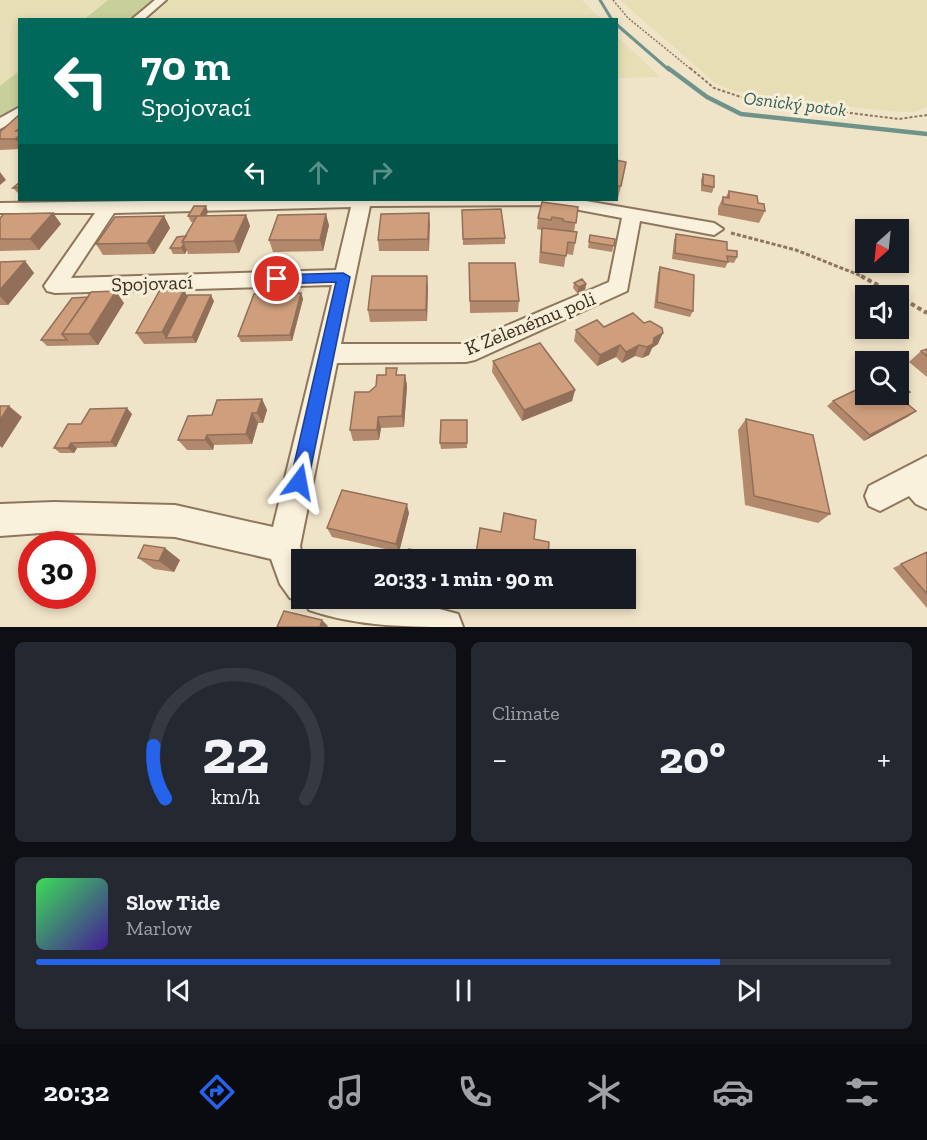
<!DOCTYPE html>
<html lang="en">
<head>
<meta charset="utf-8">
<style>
	:root { --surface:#171b24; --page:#242831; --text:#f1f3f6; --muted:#9ea1a6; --line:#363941; --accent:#2563eb }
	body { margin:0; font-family:"Zilla Slab",serif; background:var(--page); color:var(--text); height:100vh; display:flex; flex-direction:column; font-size:22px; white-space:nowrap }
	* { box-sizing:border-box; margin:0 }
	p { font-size:20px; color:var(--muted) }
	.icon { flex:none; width:33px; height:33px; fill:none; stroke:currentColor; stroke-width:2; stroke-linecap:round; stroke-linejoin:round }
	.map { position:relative; height:627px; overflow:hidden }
	.drawer { display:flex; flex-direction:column; gap:15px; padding:15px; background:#0d0f14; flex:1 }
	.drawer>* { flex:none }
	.guide { position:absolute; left:18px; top:18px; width:600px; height:183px; border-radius:0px; box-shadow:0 3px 9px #0003; background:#00695c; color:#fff; overflow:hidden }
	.needle { width:39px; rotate:207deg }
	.buttons { position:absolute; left:855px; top:219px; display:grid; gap:12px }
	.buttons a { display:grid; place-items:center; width:54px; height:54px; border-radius:0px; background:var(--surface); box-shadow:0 3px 9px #0003; font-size:30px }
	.speed { position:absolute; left:18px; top:531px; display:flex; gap:12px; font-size:30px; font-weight:700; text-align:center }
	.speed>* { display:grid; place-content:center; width:78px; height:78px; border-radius:50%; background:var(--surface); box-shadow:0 3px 9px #0003; line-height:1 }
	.speed .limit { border:9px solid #d22; background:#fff; color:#111 }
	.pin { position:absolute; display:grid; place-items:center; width:51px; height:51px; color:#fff; margin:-26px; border:3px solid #fff; border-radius:50%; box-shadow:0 2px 6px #0007 }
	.me { position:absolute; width:66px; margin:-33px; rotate:13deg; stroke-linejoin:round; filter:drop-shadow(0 0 4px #0008) }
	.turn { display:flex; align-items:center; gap:21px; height:126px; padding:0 24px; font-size:27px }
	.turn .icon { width:78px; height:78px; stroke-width:2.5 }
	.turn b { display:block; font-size:42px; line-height:51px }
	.lanes { display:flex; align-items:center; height:57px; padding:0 24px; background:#0003; justify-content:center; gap:30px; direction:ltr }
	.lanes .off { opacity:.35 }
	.big { font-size:45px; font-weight:700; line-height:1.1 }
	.drawer .widget { flex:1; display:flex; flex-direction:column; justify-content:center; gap:9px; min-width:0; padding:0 21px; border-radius:9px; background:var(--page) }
	.drawer .dial { align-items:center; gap:0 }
	.dial svg { height:156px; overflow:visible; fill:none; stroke:var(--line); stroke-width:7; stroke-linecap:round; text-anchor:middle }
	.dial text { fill:var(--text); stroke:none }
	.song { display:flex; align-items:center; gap:18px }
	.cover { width:72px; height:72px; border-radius:9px; background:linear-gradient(135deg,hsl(130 70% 55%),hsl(260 70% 35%)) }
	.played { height:6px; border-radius:3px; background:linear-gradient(90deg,var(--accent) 80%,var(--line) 80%) }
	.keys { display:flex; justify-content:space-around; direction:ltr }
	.heat { display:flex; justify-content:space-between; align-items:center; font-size:33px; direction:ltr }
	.drawer .tiles { flex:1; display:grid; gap:15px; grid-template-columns:1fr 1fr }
	.widget:last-child { grid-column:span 2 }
	.trip { position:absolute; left:291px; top:549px; width:345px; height:60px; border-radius:0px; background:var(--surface); box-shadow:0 3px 9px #0003; font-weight:700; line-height:60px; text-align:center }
	.dock { display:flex; height:96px; justify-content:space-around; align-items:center; background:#090b0e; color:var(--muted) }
	.dock .icon { width:42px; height:42px }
	.dock .on { color:var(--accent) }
	.dock b { font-size:27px; color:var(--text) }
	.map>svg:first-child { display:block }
	.farmland { fill:#e6deb5 }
	.green { fill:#c9cf9b }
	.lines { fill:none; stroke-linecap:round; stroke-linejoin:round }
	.stream-far1 { stroke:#6f938a; stroke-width:3 }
	.stream { stroke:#6f938a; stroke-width:4.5 }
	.minor-casing { stroke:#8d765c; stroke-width:4 }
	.path-far3 { stroke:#8d765c; stroke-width:1.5; stroke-dasharray:2 1.5; stroke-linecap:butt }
	.path-far2 { stroke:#8d765c; stroke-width:2; stroke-dasharray:3 2; stroke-linecap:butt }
	.path-far1 { stroke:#8d765c; stroke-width:3; stroke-dasharray:4 2; stroke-linecap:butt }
	.path { stroke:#8d765c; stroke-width:4; stroke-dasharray:4.5 3; stroke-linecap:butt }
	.minor { fill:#faf1dc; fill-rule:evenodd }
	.wall { fill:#b2896c }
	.shaded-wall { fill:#916f58 }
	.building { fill:#cf9f7d; stroke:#916f58; stroke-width:1.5 }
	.route { fill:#2563eb; stroke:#184099; stroke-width:1.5 }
	.labels { text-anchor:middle; stroke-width:6; stroke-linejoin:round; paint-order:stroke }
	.far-water-label { font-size:18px; font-style:italic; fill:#2f5d5a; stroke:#f7eed8 }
	.street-label { font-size:20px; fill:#3d2e20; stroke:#f7eed8 }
</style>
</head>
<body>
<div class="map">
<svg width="927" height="627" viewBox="0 0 927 627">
	<rect width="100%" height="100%" fill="#f0e4c8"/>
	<path class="farmland" d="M0,0h108l-26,19 -62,1 -1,51 -19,15z
		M168,0h414l19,19h-457z
		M620,0h307v107l-13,5h-15l-142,-15 -29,-8 -14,-7z
		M616,36h1l43,41 -43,1z"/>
	<path class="green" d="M108,0h49l-25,19 -49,1z
		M19,71v36l-19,14v-35z"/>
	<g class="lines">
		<path class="stream-far1" d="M600,0l12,20
			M616,24l53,46"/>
		<path class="stream" d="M668,68l39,29 34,17 186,20"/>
		<defs>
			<path id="minor" d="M155,0h11l-23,20h-12z
				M20,107v11l-20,11v-11z
				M220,200h360l134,23 9,6 -9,6 -74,-14 -13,70 -152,69 -9,2 -129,1 -37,183 3,14 -1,38h96l60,16 5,13c-53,0 -105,0 -154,-17l-4,-8 -15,-4 -10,-14 -9,-25 -96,-22 -121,-5 -54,4v-32l54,-2 121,3 98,22 59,-242 -277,8 -8,-2 -3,-5 51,-73h-95v-10zM553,205l69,13 -13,64 -145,62h-123l29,-138zM351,207l-15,63 -265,8 43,-65z
				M927,456v53l-11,-5 -7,-8 -29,15 -11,-5 -4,-10 4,-10z"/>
		</defs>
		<use href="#minor" class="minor-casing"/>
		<path class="path-far3" d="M613,0l15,18 64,52"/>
		<path class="path-far2" d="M690,68l24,20 39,13 146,18 28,-4"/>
		<path class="path-far1" d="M731,233l65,17 68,27"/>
		<path class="path" d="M861,276l37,20
			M898,296l29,17"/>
		<use href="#minor" class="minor"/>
	</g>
	<path class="wall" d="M20,115v34l-20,1v-18z
		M616,160l5,26 -3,12 -2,-1z
		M703,174l11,13 -2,6 -11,-2v-11z
		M20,182v11h-2l-5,-5z
		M729,191l29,12 7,8 -6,12 -41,-8v-7l5,-11 2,1z
		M206,206l2,6 -2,4 40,-1 4,11 -11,27 -51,1 -1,-4 -2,4h-12l-3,-6 16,-12 8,-14h-3l-3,-6z
		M578,207l-4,25 1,11 -2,12 -7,-1 -2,13 -25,-4 2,-33 -4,-1 1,-11z
		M462,210l43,28v6l-42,1z
		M53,213l8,11 -22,26 -39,1v-33z
		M429,213v38h-50l-1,-11z
		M164,216l6,12 -16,26 -51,1 -7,-11z
		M329,225l-6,26 -50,1 -4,-12z
		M676,234l51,16 10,7 -3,6 -6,-1 -3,6 -53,-9 2,-19z
		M590,235l25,4 -3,13 -24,-4z
		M25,261l9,12 -26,32h-8v-43z
		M469,263l50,38 -1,11 -48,1z
		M660,267l33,44 -3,6 -36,-9 4,-35z
		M574,283l12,1 -1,6 -8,3 -4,-5z
		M428,287l-1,34 -57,1 -2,-12z
		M184,290l3,6 27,5 -18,42 -52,1 -8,-11z
		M301,293l2,6 -11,42 -51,1 -3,-6z
		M124,303l-26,42 -51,1 -6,-6z
		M604,327l54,17 -6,4 -3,7 -7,3 -7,-2 -13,7 -6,-6 -19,9 -23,-25 2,-11z
		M927,349v28l-18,-15 12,-11z
		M493,361l82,29 -3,11 -50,20 -30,-49z
		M398,375h7l2,11 -3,41 -23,1 -2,12 -26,1 -3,-11 19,-38z
		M910,392l-9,7 8,17 -45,25 -37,-35 6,-5z
		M262,399l5,11 -4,13h-5l-6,21 -38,1 -1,5h-26l-9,-10 34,-25z
		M132,414l-16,33 -39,1 -3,5h-14l-6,-5 27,-24z
		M746,419l84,95 -12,9 -73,-18 -7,-75z
		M467,420v28l-26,1 -1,-6z
		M409,513l-10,39 -67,-15 -5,-9z
		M927,552v56l-34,-40z
		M138,558l42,2 -6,12 -20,-3z"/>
	<path class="shaded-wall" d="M20,128v17l-5,-6 1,-8z
		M0,172l6,8 -6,5z
		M206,206l2,6 -5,9 -3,-5z
		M53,213l8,11 -22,26 -9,-11z
		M429,213l1,12 -1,26 -1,-12z
		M326,214l3,11 -6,26 -3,-11z
		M246,215l4,11 -11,27 -5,-12z
		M164,216l6,12 -16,26 -7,-11z
		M184,244l3,6 -2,4 -4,-6z
		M25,261l9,12 -26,32 -8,-9v-6z
		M427,276l1,11 -1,34 -1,-11z
		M586,284l-1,6 -8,3 2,-6z
		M184,290l6,11 -24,37 4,6 -8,-12z
		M116,291l8,12 -26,42 -9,-11z
		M301,293l2,6 -11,42 -2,-6z
		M211,295l3,6 -18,42 -4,-6z
		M663,333l-5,11 -6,4 -3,7 -7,3 5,-11 7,-9z
		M620,345l-4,12 -19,9 3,-11z
		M639,345l-4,11 -13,7 4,-11z
		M405,375l2,11 -3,41 -2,-11z
		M575,390l-3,11 -50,20 2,-11z
		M262,399l5,11 -4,13 -6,-10z
		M9,406l13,11 -20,31 -2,-2v-26z
		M127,408l5,6 -16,33 -5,-5z
		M916,411l-7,5 -45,25 6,-6z
		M252,413l6,10 -6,21 -6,-10z
		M378,417l3,11 -2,12 -2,-10z
		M207,435l7,10 -1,5 -8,-10z
		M71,443l6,5 -3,5 -6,-5z
		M407,504l2,9 -10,39 -3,-8z
		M165,548l15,12 -6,12 -15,-11z
		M322,620l6,6 -1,1h-7z"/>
	<path class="building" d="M19,115h1v13l-4,3h4v4l-5,4h-15v-7z
		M616,160l10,2 -5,24h-5z
		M703,174l11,2v11l-11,-2z
		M20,182v5l-7,1z
		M729,191l28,5 1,7 6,1 1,7 -42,-7v-7l6,1z
		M542,202l36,5 -2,16 -13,-2v-2l-11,-2 -1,3 -13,-2z
		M194,206h12l-6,10h-12z
		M501,209l4,29 -42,1 -1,-29z
		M53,213l-23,26h-30v-21l4,-4z
		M429,213l-1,26 -50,1 3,-26z
		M326,214l-6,26h-51l9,-25z
		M246,215l-12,26 -52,1 15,-26z
		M164,216l-17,27 -51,1 19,-27z
		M542,228l35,4 -2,11 -7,-1 -2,14 -25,-4z
		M676,234l51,8v8l10,1v6l-10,-1 1,6 -53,-9z
		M590,235l25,4 -1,7 -25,-4z
		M186,236l-4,6 2,2 -3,4h-11l7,-11z
		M25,261l-25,29v-28z
		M469,263h46l4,38h-49z
		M660,267l34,8 -1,36 -36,-9z
		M372,276h55l-1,34h-58z
		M582,279l4,5 -7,3 -5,-4z
		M160,290h24l-22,42 -26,1z
		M116,291l-27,43h-27l29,-42z
		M301,293l-11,42 -52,1 16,-42z
		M188,295h23l-19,42 -26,1z
		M88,297l-26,37 5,6h-26l31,-42z
		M633,313l11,10 6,-2 12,7 1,5 -9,5 -1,6 -6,3 -8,-2 -13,7 -6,-7 -20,10 -24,-25 21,-10 7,7z
		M540,343l35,47 -51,20 -31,-49z
		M927,349v7l-6,-5z
		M386,368h11l-1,7h9l-3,41 -24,1 -1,13h-27l5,-38h14l7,-6 1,-11h9z
		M898,382l12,10 -11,5 17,14 -46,24 -37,-34 33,-16v9h32z
		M262,399l-5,14h-5l-6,21 -39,1 -2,5h-27l10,-24 24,-1 5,-15z
		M0,406h9l-9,14z
		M127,408l-16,34 -40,1 -3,5h-14l14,-24h13l9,-15z
		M746,419l67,16 17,79 -76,-18z
		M441,420h26v23h-27z
		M342,490l65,14 -11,40 -69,-16z
		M504,513l32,7 -2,19 15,3 -1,18h-73l5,-32 21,4z
		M144,545l21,3 -6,13 -21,-3z
		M409,549l31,7v4h-34z
		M927,552v42l-26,-30z
		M284,611l38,9 -2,7h-43z"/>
	<path class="route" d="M343,273l7,4 -42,205 -2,6 -7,2 -6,-2 -3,-6 46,-200 -59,2 -6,-5 6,-4z"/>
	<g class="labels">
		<g class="far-water-label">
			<text transform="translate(795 104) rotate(7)" y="6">Osnický potok</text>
		</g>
		<g class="street-label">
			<text transform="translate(152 283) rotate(-2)" y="7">Spojovací</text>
			<text transform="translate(530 323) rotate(-22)" y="7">K Zelenému poli</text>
		</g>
	</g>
</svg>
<div class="buttons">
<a><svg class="needle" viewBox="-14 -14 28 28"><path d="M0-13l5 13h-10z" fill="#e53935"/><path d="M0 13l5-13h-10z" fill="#9ea1a6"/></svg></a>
<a><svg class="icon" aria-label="sound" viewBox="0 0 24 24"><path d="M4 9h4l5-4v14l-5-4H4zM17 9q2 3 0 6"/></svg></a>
<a><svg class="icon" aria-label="search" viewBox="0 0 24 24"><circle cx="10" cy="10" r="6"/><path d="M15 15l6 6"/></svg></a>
</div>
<div class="speed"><div class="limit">30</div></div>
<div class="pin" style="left:277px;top:279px;background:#d93025"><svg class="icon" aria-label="arrive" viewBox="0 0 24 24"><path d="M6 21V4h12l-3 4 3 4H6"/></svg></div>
<svg class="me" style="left:299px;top:482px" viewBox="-20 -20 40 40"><path d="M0-17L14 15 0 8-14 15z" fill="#2563eb" stroke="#fff" stroke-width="4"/></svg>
<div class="trip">20:33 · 1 min · 90 m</div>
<div class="guide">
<div class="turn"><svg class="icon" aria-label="left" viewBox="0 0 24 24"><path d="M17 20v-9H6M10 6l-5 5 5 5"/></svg><div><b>70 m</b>Spojovací</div></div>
<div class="lanes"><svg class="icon" aria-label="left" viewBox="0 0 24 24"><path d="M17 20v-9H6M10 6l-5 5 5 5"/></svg><svg class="icon off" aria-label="ahead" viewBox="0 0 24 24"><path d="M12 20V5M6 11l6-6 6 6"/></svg><svg class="icon off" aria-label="right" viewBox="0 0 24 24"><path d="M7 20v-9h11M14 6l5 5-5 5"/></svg></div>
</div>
</div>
<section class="drawer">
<div class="tiles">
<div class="widget dial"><svg viewBox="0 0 100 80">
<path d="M14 69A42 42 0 1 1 86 69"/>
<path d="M14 69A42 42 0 0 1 8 42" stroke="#2563eb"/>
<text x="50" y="56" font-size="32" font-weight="700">22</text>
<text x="50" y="72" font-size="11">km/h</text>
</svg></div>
<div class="widget"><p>Climate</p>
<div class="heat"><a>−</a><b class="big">20°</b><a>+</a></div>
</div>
<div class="widget">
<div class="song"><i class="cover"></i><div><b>Slow Tide</b><p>Marlow</p></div></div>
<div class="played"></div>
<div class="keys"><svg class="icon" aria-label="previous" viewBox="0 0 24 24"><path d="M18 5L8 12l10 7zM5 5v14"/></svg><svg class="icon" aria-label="pause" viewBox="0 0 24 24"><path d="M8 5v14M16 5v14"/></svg><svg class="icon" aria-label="next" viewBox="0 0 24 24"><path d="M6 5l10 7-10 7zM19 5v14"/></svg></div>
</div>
</div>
</section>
<nav class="dock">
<b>20:32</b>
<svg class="icon on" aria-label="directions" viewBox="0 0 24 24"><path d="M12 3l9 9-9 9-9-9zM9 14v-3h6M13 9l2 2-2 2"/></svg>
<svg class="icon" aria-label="music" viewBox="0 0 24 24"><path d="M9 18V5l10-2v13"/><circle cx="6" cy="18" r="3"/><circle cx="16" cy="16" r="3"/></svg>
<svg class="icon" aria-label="phone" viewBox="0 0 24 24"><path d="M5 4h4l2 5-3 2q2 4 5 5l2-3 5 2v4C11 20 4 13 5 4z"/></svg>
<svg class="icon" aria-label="climate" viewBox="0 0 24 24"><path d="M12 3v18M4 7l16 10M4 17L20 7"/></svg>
<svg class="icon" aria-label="car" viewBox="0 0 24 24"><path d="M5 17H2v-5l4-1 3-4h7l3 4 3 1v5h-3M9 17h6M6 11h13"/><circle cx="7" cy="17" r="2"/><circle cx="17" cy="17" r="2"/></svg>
<svg class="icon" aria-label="filters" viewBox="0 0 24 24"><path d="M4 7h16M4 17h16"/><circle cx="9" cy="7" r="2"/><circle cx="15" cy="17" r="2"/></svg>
</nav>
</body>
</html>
